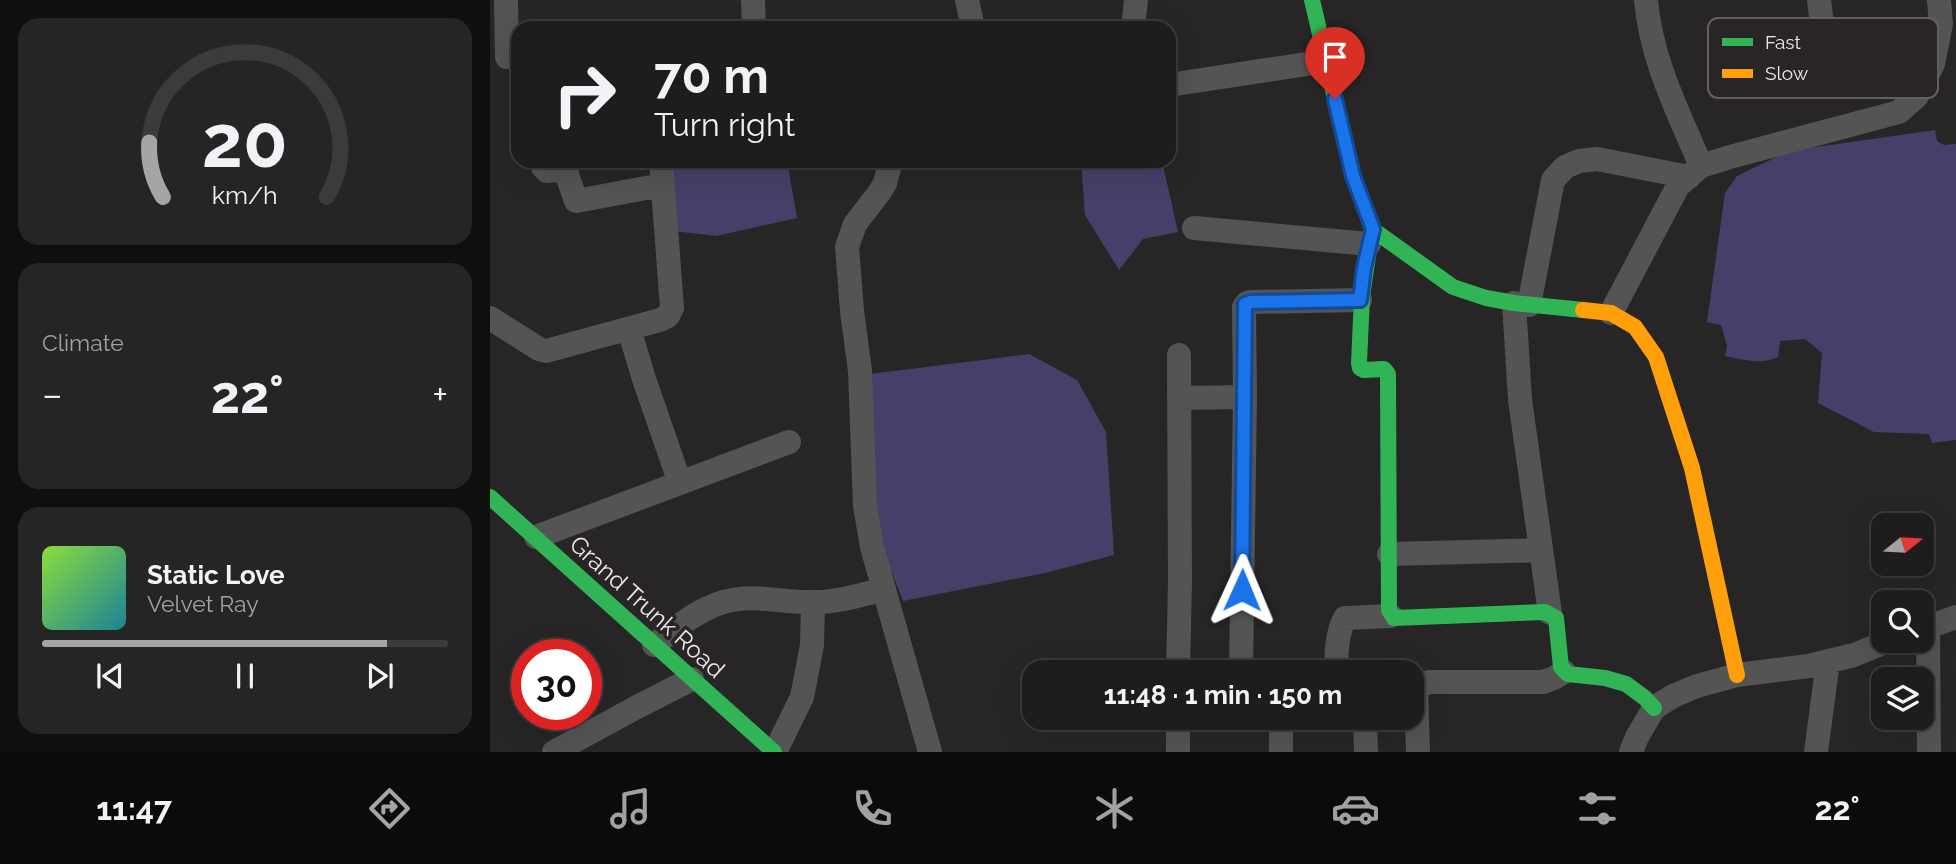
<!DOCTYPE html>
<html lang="en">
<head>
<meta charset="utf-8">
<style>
	:root { --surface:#1e1c1c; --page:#262525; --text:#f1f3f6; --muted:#a1a1a3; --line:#3c3a3b; --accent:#a7a4a5 }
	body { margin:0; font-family:Raleway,sans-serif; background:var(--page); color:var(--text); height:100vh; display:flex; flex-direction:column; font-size:26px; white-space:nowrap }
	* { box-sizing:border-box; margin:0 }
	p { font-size:23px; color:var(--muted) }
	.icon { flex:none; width:38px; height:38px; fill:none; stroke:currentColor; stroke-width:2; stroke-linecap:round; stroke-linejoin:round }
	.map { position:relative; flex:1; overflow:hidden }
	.panel { display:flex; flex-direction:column; gap:18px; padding:18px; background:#100f0f; width:490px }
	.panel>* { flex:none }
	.hud { position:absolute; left:21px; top:21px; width:665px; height:147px; border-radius:21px; box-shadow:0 7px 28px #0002,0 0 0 2px var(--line); background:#1e1c1c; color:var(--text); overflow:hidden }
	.needle { width:46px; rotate:72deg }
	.buttons { position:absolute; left:1381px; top:513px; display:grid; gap:14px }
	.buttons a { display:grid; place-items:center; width:63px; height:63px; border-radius:14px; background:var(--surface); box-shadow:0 7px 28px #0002,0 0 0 2px var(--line); font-size:35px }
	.speed { position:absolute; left:21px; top:639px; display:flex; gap:14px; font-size:35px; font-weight:700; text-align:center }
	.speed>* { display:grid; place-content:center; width:91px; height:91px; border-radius:50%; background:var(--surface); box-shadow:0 7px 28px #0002,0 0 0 2px var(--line); line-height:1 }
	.speed .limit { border:10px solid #d22; background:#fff; color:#111 }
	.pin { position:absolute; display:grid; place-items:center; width:60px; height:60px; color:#fff; margin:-72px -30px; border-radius:50% 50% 50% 0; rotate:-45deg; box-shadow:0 0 7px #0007 }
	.pin .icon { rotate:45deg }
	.me { position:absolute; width:77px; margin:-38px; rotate:1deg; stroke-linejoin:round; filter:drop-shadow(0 0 5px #0008) }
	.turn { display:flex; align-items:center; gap:24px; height:147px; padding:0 28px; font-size:32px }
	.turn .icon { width:91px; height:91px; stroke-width:2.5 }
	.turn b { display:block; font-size:49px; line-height:60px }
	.big { font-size:52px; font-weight:700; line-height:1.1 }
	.panel .widget { flex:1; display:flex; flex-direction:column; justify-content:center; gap:10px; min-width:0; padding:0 24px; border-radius:21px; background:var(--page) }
	.panel .dial { align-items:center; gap:0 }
	.dial svg { height:182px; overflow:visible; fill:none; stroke:var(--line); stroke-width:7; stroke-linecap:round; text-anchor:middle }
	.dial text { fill:var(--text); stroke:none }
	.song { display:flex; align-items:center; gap:21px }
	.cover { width:84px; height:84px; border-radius:10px; background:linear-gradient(135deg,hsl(90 70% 55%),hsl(190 70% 35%)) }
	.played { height:7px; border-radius:4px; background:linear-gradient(90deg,var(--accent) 85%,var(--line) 85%) }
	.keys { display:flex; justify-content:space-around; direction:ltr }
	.heat { display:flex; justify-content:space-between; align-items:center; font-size:38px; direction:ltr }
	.trip { position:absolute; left:532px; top:660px; width:402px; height:70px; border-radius:21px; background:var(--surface); box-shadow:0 7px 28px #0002,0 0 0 2px var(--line); font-weight:700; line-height:70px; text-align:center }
	.tab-bar { display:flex; height:112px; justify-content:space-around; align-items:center; background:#0c0b0b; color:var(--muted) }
	.tab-bar .icon { width:49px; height:49px }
	.tab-bar .current { color:var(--accent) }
	.tab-bar b { font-size:32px; color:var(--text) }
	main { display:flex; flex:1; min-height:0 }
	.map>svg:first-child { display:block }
	.water { fill:#473f69 }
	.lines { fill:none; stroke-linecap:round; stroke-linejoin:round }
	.street { stroke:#545454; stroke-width:24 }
	.fast { stroke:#30b455; stroke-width:16 }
	.slow { stroke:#ff9f0a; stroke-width:16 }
	.route-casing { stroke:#114b97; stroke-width:18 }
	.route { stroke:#1a73e8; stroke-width:12 }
	.labels { text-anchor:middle; stroke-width:7; stroke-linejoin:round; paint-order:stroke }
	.street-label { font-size:24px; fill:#ebe8e9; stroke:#292426 }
	.key { fill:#292426; stroke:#635f60; stroke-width:2 }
	.key-label { font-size:19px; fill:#ebe8e9 }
</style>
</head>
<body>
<main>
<section class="panel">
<div class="widget dial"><svg viewBox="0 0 100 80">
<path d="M14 69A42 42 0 1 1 86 69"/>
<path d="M14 69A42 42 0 0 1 8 45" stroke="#a7a4a5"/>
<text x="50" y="56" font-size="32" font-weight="700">20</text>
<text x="50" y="72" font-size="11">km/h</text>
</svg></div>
<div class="widget"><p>Climate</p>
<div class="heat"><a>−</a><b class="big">22°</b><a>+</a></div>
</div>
<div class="widget">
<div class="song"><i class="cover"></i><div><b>Static Love</b><p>Velvet Ray</p></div></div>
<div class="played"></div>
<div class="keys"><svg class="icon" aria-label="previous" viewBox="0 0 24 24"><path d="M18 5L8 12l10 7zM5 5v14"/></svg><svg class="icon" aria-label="pause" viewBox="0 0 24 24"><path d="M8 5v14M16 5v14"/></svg><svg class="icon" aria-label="next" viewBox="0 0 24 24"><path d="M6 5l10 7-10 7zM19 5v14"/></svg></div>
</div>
</section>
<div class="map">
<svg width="1466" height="752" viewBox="0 0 1466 752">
	<rect width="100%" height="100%" fill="#282526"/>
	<path class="water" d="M1445,130l2,11 7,4 12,-1v296l-24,3 -3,-9 -55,-2 -56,-29 4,-50 -17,-14 -25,2 -2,16c-16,8 -35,3 -53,-1l2,-10 -6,-21 -14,-3 18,-129 12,-17 52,-25z
		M179,161h118l10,57 -81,18 -42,-5z
		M591,161h81l16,71 -35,7 -24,31 -34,-55z
		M539,354l48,26 29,52 8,123 -69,18 -142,28 -33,-84v-143z"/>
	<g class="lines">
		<path class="street" d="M16,0l1,57
			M263,0l1,28
			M477,0l6,28
			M1156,0c5,60 32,111 55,166
			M1329,0l2,17
			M643,28l3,-28
			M679,85l157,-24
			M53,161v6l4,4 18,-2 11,32 86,-16
			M401,161l-6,22 -6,10 -24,31 -8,23 5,64 8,60 5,135 7,41 58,205
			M704,228l175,16
			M1024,303l6,97 30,213
			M1039,305l24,-125 12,-13 14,-6 18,-2 92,18
			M1121,313l67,-127 23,-20 29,-9 169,-45 18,-16 16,-32 8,-40 -2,-24
			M0,318l49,31 7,2 114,-31 8,-4 4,-8 -11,-147
			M139,329l15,50 36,104
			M689,398l66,-1
			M46,537l253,-95
			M899,554l152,-4
			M1438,627l1,125
			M1432,629l34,-12
			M164,645c17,-13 34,-28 54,-37 38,-19 69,-4 107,-6 23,0 46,-7 69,-13
			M688,672l2,-89 -1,-228
			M751,672l4,-275 -1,-90 3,-4 4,-1 109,-2
			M848,672c-3,-16 -1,-39 7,-54l46,-2
			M688,718v34
			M875,718l1,34
			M64,752l83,-45 55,-28
			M285,752l27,-55 10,-52 1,-42
			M791,752v-34
			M928,752l-2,-62 6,-5 7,-3h114l11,-4 10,-6
			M1141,752l6,-15 17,-29 19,-12 24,-10 40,-11 72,-9 45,-11 37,-15
			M1326,752l12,-91"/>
		<path class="fast" d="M822,0l41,176 19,53 81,58 33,11 28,5 69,7
			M882,229l-10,67 -3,67 1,5 4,2 20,-1 4,5 1,236 5,8 151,-6 11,6 5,49 7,7 37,4 21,6 19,14 9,10
			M0,497l284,255"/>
		<path class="slow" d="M1093,310l28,3 24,14 21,30 36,111 45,207"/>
	</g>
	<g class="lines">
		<defs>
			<path id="route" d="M752,590l3,-286 6,-2 109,-2 4,-32 9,-39 -20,-53 -18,-77"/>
		</defs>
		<use href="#route" class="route-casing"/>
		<use href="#route" class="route"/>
	</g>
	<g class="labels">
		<g class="street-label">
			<text transform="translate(157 607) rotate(42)" y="8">Grand Trunk Road</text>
		</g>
	</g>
	<rect x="1218" y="18" width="230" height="80" rx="10" class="key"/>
	<rect x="1232" y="38" width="31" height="8" fill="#30b455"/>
	<rect x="1232" y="69" width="31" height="9" fill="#ff9f0a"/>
	<g class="key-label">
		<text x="1275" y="49">Fast</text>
		<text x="1275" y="80">Slow</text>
	</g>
</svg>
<div class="buttons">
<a><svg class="needle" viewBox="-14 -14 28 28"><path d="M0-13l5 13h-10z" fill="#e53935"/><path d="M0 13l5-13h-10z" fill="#a1a1a3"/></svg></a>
<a><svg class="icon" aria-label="search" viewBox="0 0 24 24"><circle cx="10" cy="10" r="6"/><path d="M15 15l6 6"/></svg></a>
<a><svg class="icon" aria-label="layers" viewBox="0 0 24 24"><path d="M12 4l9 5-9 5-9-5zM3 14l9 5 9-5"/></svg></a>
</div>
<div class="speed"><div class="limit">30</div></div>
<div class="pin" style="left:845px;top:99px;background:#d93025"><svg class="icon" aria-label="arrive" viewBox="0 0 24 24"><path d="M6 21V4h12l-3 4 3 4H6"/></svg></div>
<svg class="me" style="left:752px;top:590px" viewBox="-20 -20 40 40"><path d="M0-17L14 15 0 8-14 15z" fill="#1a73e8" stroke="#fff" stroke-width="4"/></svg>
<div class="trip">11:48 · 1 min · 150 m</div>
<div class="hud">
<div class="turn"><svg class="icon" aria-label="right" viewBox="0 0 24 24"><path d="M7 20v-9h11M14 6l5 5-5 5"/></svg><div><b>70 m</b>Turn right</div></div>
</div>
</div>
</main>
<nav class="tab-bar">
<b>11:47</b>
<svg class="icon current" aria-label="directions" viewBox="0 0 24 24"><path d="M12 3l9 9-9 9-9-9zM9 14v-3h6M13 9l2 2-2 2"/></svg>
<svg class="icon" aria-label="music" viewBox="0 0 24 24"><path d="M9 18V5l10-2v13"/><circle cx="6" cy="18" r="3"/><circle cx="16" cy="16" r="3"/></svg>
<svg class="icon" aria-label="phone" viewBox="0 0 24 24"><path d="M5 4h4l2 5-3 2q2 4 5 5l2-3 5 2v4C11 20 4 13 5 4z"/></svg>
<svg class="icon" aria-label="climate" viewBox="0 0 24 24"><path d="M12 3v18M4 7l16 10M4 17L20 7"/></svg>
<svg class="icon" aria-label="car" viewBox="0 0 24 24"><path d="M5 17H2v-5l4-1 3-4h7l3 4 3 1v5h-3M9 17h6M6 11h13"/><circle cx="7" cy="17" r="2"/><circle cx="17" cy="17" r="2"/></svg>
<svg class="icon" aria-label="filters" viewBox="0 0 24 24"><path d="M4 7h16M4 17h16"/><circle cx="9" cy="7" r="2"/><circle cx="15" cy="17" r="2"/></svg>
<b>22°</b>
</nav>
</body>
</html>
